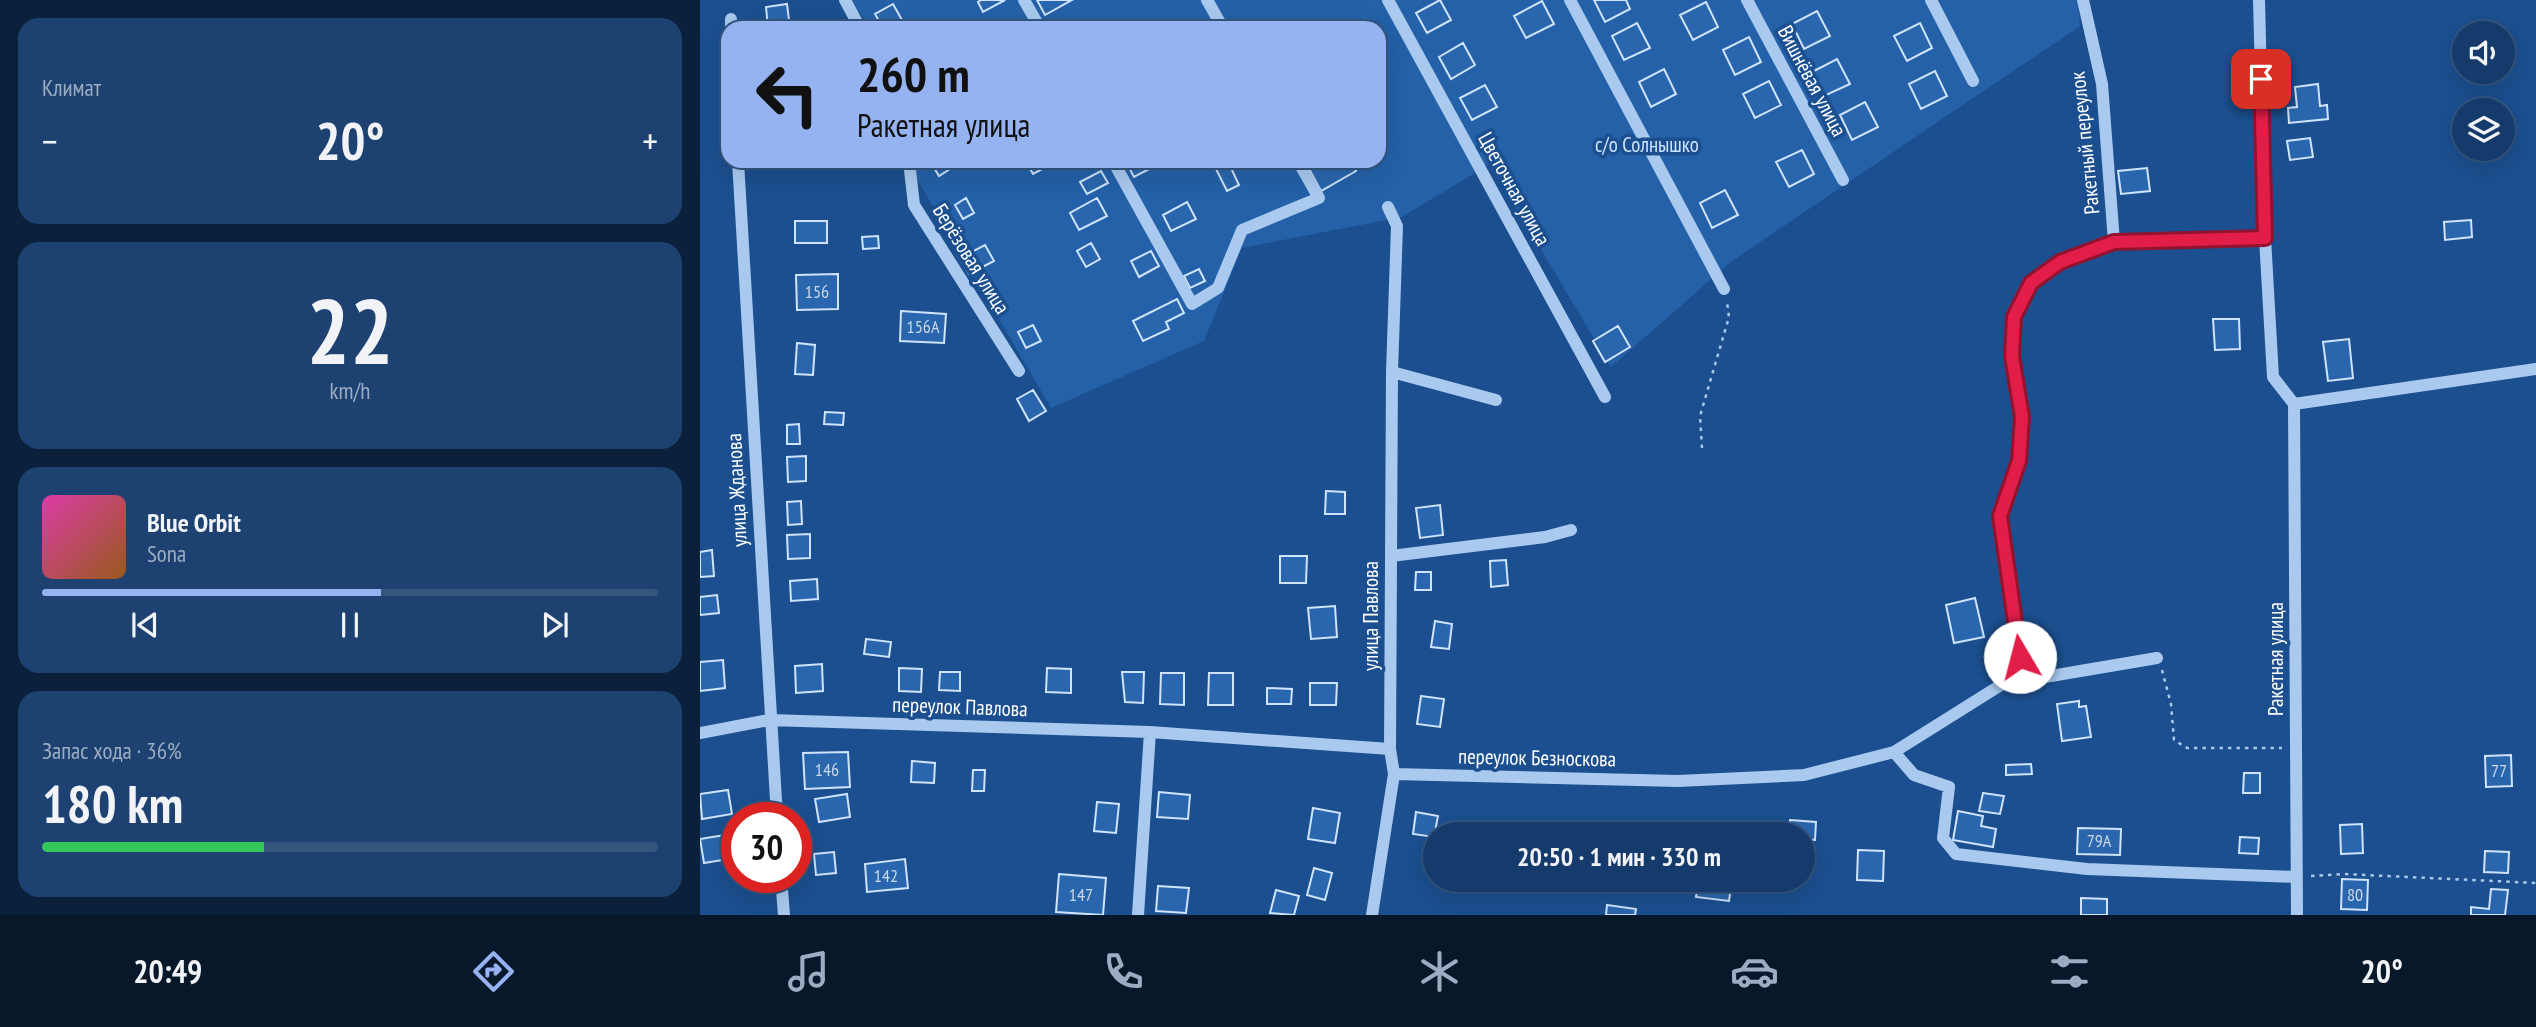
<!DOCTYPE html>
<html lang="ru">
<head>
<meta charset="utf-8">
<style>
	:root { --surface:#143b6b; --page:#1d4271; --text:#f1f3f6; --muted:#9dadc1; --line:#33557e; --accent:#95b2f1 }
	body { margin:0; font-family:"PT Sans Narrow",sans-serif; background:var(--page); color:var(--text); height:100vh; display:flex; flex-direction:column; font-size:26px; white-space:nowrap }
	* { box-sizing:border-box; margin:0 }
	p { font-size:23px; color:var(--muted) }
	.icon { flex:none; width:38px; height:38px; fill:none; stroke:currentColor; stroke-width:2; stroke-linecap:round; stroke-linejoin:round }
	.map { position:relative; flex:1; overflow:hidden }
	.panel { display:flex; flex-direction:column; gap:18px; padding:18px; background:#0b203b; width:700px }
	.panel>* { flex:none }
	.top-card { position:absolute; left:21px; top:21px; width:665px; height:147px; border-radius:21px; box-shadow:0 7px 28px #0002,0 0 0 2px var(--line); background:#95b2f1; color:#111; overflow:hidden }
	.fabs { position:absolute; left:1752px; top:21px; display:grid; gap:14px }
	.fabs a { display:grid; place-items:center; width:63px; height:63px; border-radius:50%; background:var(--surface); box-shadow:0 7px 28px #0002,0 0 0 2px var(--line); font-size:35px }
	.speed { position:absolute; left:21px; top:802px; display:flex; gap:14px; font-size:35px; font-weight:700; text-align:center }
	.speed>* { display:grid; place-content:center; width:91px; height:91px; border-radius:50%; background:var(--surface); box-shadow:0 7px 28px #0002,0 0 0 2px var(--line); line-height:1 }
	.speed .limit { border:10px solid #d22; background:#fff; color:#111 }
	.pin { position:absolute; display:grid; place-items:center; width:60px; height:60px; color:#fff; margin:-30px; border-radius:14px; box-shadow:0 4px 10px #0006 }
	.me { position:absolute; width:77px; margin:-38px; rotate:352deg; stroke-linejoin:round; filter:drop-shadow(0 0 5px #0008) }
	.turn { display:flex; align-items:center; gap:24px; height:147px; padding:0 21px; font-size:32px }
	.turn .icon { width:91px; height:91px; stroke-width:2.5 }
	.turn b { display:block; font-size:49px; line-height:60px }
	.big { font-size:52px; font-weight:700; line-height:1.1 }
	.panel .tile { flex:1; display:flex; flex-direction:column; justify-content:center; gap:10px; min-width:0; padding:0 24px; border-radius:21px; background:var(--page) }
	.panel .dial { align-items:center; gap:0 }
	.dial b { font-size:91px; line-height:1 }
	.song { display:flex; align-items:center; gap:21px }
	.cover { width:84px; height:84px; border-radius:10px; background:linear-gradient(135deg,hsl(320 70% 55%),hsl(30 70% 35%)) }
	.played { height:7px; border-radius:4px; background:linear-gradient(90deg,var(--accent) 55%,var(--line) 55%) }
	.keys { display:flex; justify-content:space-around; direction:ltr }
	.heat { display:flex; justify-content:space-between; align-items:center; font-size:38px; direction:ltr }
	.charge { height:10px; border-radius:5px; background:linear-gradient(90deg,#34c759 36%,var(--line) 0) }
	.trip { position:absolute; left:723px; top:822px; width:392px; height:70px; border-radius:35px; background:var(--surface); box-shadow:0 7px 28px #0002,0 0 0 2px var(--line); font-weight:700; line-height:70px; text-align:center }
	.tab-bar { display:flex; height:112px; justify-content:space-around; align-items:center; background:#08182b; color:var(--muted) }
	.tab-bar .icon { width:49px; height:49px }
	.tab-bar .active { color:var(--accent) }
	.tab-bar b { font-size:32px; color:var(--text) }
	main { display:flex; flex:1; min-height:0 }
	.map>svg:first-child { display:block }
	.green { fill:#2461a8 }
	.building { fill:#2a66ad; stroke:#cfe3fa; stroke-width:2 }
	.lines { fill:none; stroke-linecap:round; stroke-linejoin:round }
	.path { stroke:#a9c9ee; stroke-width:2.5; stroke-dasharray:3.5 5; stroke-linecap:butt }
	.minor { stroke:#a9c9ee; stroke-width:12 }
	.route-casing { stroke:#92132f; stroke-width:18 }
	.route { stroke:#e11d48; stroke-width:12 }
	.labels { text-anchor:middle; stroke-width:7; stroke-linejoin:round; paint-order:stroke }
	.number-label { font-size:18px; fill:#cad9ea }
	.street-label { font-size:21px; fill:#fff; stroke:#1b4f8f }
	.park-label { font-size:21px; fill:#cfe3fa; stroke:#1b4f8f }
</style>
</head>
<body>
<main>
<section class="panel">
<div class="tile"><p>Климат</p>
<div class="heat"><a>−</a><b class="big">20°</b><a>+</a></div>
</div>
<div class="tile dial"><b>22</b><p>km/h</p></div>
<div class="tile">
<div class="song"><i class="cover"></i><div><b>Blue Orbit</b><p>Sona</p></div></div>
<div class="played"></div>
<div class="keys"><svg class="icon" aria-label="previous" viewBox="0 0 24 24"><path d="M18 5L8 12l10 7zM5 5v14"/></svg><svg class="icon" aria-label="pause" viewBox="0 0 24 24"><path d="M8 5v14M16 5v14"/></svg><svg class="icon" aria-label="next" viewBox="0 0 24 24"><path d="M6 5l10 7-10 7zM19 5v14"/></svg></div>
</div>
<div class="tile"><p>Запас хода · 36%</p><b class="big">180 km</b><div class="charge"></div></div>
</section>
<div class="map">
<svg width="1836" height="915" viewBox="0 0 1836 915">
	<rect width="100%" height="100%" fill="#1b4f8f"/>
	<path class="green" d="M152,0h1226l2,26 -348,235 -121,106 -121,-203 -88,53 -160,31 -38,93 -153,67 -134,-229 -2,-18h464v-133h-510z"/>
	<path class="building" d="M281,0h24l-22,12 -5,-10z
		M337,0h35l-27,15z
		M740,0l11,20 -24,13 -11,-20z
		M894,0h32l4,9 -25,13z
		M842,1l12,23 -28,14 -12,-22z
		M1006,2l12,25 -25,13 -13,-25z
		M87,4l3,24h-22l-2,-21z
		M193,4l9,16 -19,8 -8,-14z
		M1117,11l13,25 -26,13 -12,-25z
		M937,23l13,25 -26,12 -12,-24z
		M1220,23l12,25 -25,13 -13,-25z
		M1049,37l12,25 -26,13 -12,-25z
		M763,43l12,22 -24,14 -12,-22z
		M1137,59l13,25 -26,12 -12,-24z
		M964,69l12,25 -25,13 -12,-25z
		M1235,71l12,25 -26,13 -12,-25z
		M1069,81l12,24 -26,13 -12,-24z
		M1618,84l2,22 7,-1 1,14 -39,4 -1,-15 9,-1 -2,-20z
		M785,85l12,22 -25,13 -12,-22z
		M1165,102l13,25 -26,13 -12,-25z
		M1610,138l3,19 -23,3 -3,-19z
		M1102,150l12,24 -25,13 -13,-25z
		M96,161h32v8h-32z
		M230,161h15l5,8 -11,7z
		M330,161h13l3,6 -13,7 -6,-11z
		M450,161l3,6 -19,10 -8,-15z
		M512,161h33l-13,9 7,15 -12,6z
		M614,161h36l6,10 -35,20 -14,-26z
		M1447,168l3,23 -29,3 -3,-23z
		M401,171l7,12 -21,11 -7,-12z
		M1025,190l13,25 -26,13 -12,-25z
		M266,198l8,15 -11,6 -8,-14z
		M397,198l10,18 -28,14 -9,-17z
		M487,202l9,17 -25,12 -8,-16z
		M1771,220l1,17 -27,3 -1,-18z
		M95,221h32v22h-32z
		M178,236l1,12 -16,1 -1,-12z
		M391,243l9,16 -14,8 -9,-16z
		M285,245l9,16 -25,13 -9,-16z
		M451,251l8,15 -20,11 -8,-16z
		M499,269l6,12 -15,7 -6,-12z
		M138,274v35l-41,1 -1,-35z
		M477,299l7,14 -18,9 3,7 -26,12 -10,-20z
		M201,311l45,3 -2,29 -44,-2z
		M1513,319h26l1,30 -25,1z
		M333,325l8,16 -15,7 -8,-16z
		M918,326l12,21 -25,15 -12,-21z
		M1649,339l4,39 -25,3 -5,-39z
		M97,343l18,2 -2,30 -18,-1z
		M333,390l13,21 -17,10 -12,-22z
		M125,412l19,1 -1,12 -19,-1z
		M99,424l1,20h-13v-19z
		M106,456v25l-18,1 -1,-25z
		M626,491l19,1v22h-20z
		M101,501l1,23 -14,1 -1,-23z
		M740,505l3,30 -23,3 -4,-30z
		M110,534v24l-22,1 -1,-24z
		M12,550l2,26 -14,1v-25z
		M580,556h27l-1,27h-26z
		M806,560l2,25 -17,2 -1,-26z
		M716,572h15v18h-16z
		M117,579l1,20 -27,2 -1,-20z
		M17,595l2,18 -19,2v-18z
		M1275,598l9,39 -30,6 -8,-38z
		M635,606l2,31 -26,2 -3,-31z
		M735,621l17,3 -3,25 -18,-2z
		M166,639l25,3 -2,15 -25,-3z
		M23,660l2,28 -25,3v-29z
		M122,664l1,27 -27,2 -1,-27z
		M199,668l23,1 -1,23 -22,-1z
		M347,668l24,1v24l-25,-1z
		M240,672h20v19l-21,-1z
		M422,672h22l-1,31 -18,-1z
		M461,673h23v32l-24,-1z
		M509,673h24v32h-25z
		M610,683h27l-1,22h-26z
		M567,688l25,1 -1,15h-24z
		M721,696l23,3 -4,28 -23,-3z
		M1379,701v6l7,-1 5,31 -29,4 -5,-37z
		M148,752l2,35 -45,2 -2,-36z
		M1811,755l1,31 -26,1 -1,-31z
		M212,761l23,2 -1,20 -23,-1z
		M1331,764l1,10 -26,1v-10z
		M273,770h12l-1,21h-12z
		M1544,773h16v20h-17z
		M28,790l4,24 -30,5 -2,-25z
		M459,792l31,3 -2,24 -31,-2z
		M1283,793l21,3 -4,18 -21,-3z
		M147,794l3,23 -31,5 -4,-23z
		M397,802l22,2 -3,29 -22,-2z
		M613,808l27,5 -5,30 -27,-4z
		M1258,811l25,5 -2,10 15,3 -3,18 -40,-7z
		M716,812l22,4 -4,21 -21,-3z
		M1090,820l26,2 -1,18 -13,-1v-4h-13z
		M1662,824l1,29 -22,1 -1,-29z
		M1016,825l40,1 -1,9h-39z
		M1378,828l43,1 -1,26 -43,-1z
		M31,834l4,24 -31,5 -4,-24z
		M1540,837l19,1 -1,16 -19,-1z
		M1158,850l26,1 -1,30 -26,-1z
		M1785,851l24,1 -1,21 -24,-1z
		M134,852l2,21 -20,2 -2,-21z
		M205,859l3,29 -41,4 -2,-28z
		M614,868l18,5 -7,27 -18,-5z
		M359,874l47,4 -3,37 -47,-3z
		M1642,879l26,1 -1,30 -26,-1z
		M999,880h33l-3,21 -33,-4z
		M458,886l31,2 -3,25 -30,-2z
		M1791,889l17,1 -3,25h-34v-8l18,2z
		M576,890l23,6 -5,19 -24,-2z
		M1381,898l26,1v16h-26z
		M907,905l29,4 -1,6h-29z"/>
	<g class="lines">
		<path class="path" d="M1002,448l-2,-32 29,-99 -2,-15
			M1462,670l9,34 3,36 13,8h95
			M1611,876l33,-2 192,9"/>
		<path class="minor" d="M145,0l15,28
			M324,0l16,28
			M507,0l16,28
			M688,0l217,397
			M870,0l154,289
			M1047,0l96,180
			M1231,0l42,81
			M1383,0l19,84 12,158
			M1559,0l6,238 8,139 21,27 3,511
			M31,19v9
			M38,161l39,656
			M209,161l5,44 105,166
			M413,161l79,143 26,-16 24,-58 77,-32 -21,-37
			M692,372l104,28
			M1594,404l242,-35
			M691,556l154,-19 26,-7
			M1312,678l33,-1 112,-19
			M0,733l69,-13 381,12 240,17
			M1194,752l20,23 35,12 -6,51 13,16 131,15 210,8
			M694,774l284,7 126,-6 90,-23 118,-74 7,-21 -19,-141 19,-55 3,-44 -10,-61 2,-39 17,-34 29,-20 54,-21 151,-4
			M81,877l3,38
			M438,915l12,-183
			M672,915l22,-141 -4,-25 2,-377 5,-146 -9,-19"/>
	</g>
	<g class="lines">
		<defs>
			<path id="route" d="M1320,657l-20,-141 19,-55 3,-44 -10,-61 2,-39 17,-34 29,-21 54,-20 151,-4 -4,-159"/>
		</defs>
		<use href="#route" class="route-casing"/>
		<use href="#route" class="route"/>
	</g>
	<g class="labels">
		<g class="number-label">
			<text x="117" y="298">156</text>
			<text x="223" y="333">156А</text>
			<text x="127" y="776">146</text>
			<text x="1799" y="777">77</text>
			<text x="1399" y="847">79А</text>
			<text x="186" y="882">142</text>
			<text x="381" y="901">147</text>
			<text x="1655" y="901">80</text>
		</g>
		<g class="street-label">
			<text transform="translate(1112 81) rotate(62)" y="7">Вишнёвая улица</text>
			<text transform="translate(1385 143) rotate(-96)" y="7">Ракетный переулок</text>
			<text transform="translate(814 189) rotate(61)" y="7">Цветочная улица</text>
			<text transform="translate(271 259) rotate(58)" y="7">Берёзовая улица</text>
			<text transform="translate(37 490) rotate(-93)" y="7">улица Жданова</text>
			<text transform="translate(671 616) rotate(-90)" y="7">улица Павлова</text>
			<text transform="translate(1576 659) rotate(-90)" y="7">Ракетная улица</text>
			<text transform="translate(260 707) rotate(2)" y="7">переулок Павлова</text>
			<text transform="translate(837 758) rotate(1)" y="7">переулок Безноскова</text>
		</g>
		<g class="park-label">
			<text x="947" y="152">с/о Солнышко</text>
		</g>
	</g>
</svg>
<div class="fabs">
<a><svg class="icon" aria-label="sound" viewBox="0 0 24 24"><path d="M4 9h4l5-4v14l-5-4H4zM17 9q2 3 0 6"/></svg></a>
<a><svg class="icon" aria-label="layers" viewBox="0 0 24 24"><path d="M12 4l9 5-9 5-9-5zM3 14l9 5 9-5"/></svg></a>
</div>
<div class="speed"><div class="limit">30</div></div>
<div class="pin" style="left:1561px;top:79px;background:#d93025"><svg class="icon" aria-label="arrive" viewBox="0 0 24 24"><path d="M6 21V4h12l-3 4 3 4H6"/></svg></div>
<svg class="me" style="left:1320px;top:657px" viewBox="-20 -20 40 40"><circle r="19" fill="#fff"/><path d="M0-13L10 11 0 6-10 11z" fill="#e11d48"/></svg>
<div class="trip">20:50 · 1 мин · 330 m</div>
<div class="top-card">
<div class="turn"><svg class="icon" aria-label="left" viewBox="0 0 24 24"><path d="M17 20v-9H6M10 6l-5 5 5 5"/></svg><div><b>260 m</b>Ракетная улица</div></div>
</div>
</div>
</main>
<nav class="tab-bar">
<b>20:49</b>
<svg class="icon active" aria-label="directions" viewBox="0 0 24 24"><path d="M12 3l9 9-9 9-9-9zM9 14v-3h6M13 9l2 2-2 2"/></svg>
<svg class="icon" aria-label="music" viewBox="0 0 24 24"><path d="M9 18V5l10-2v13"/><circle cx="6" cy="18" r="3"/><circle cx="16" cy="16" r="3"/></svg>
<svg class="icon" aria-label="phone" viewBox="0 0 24 24"><path d="M5 4h4l2 5-3 2q2 4 5 5l2-3 5 2v4C11 20 4 13 5 4z"/></svg>
<svg class="icon" aria-label="climate" viewBox="0 0 24 24"><path d="M12 3v18M4 7l16 10M4 17L20 7"/></svg>
<svg class="icon" aria-label="car" viewBox="0 0 24 24"><path d="M5 17H2v-5l4-1 3-4h7l3 4 3 1v5h-3M9 17h6M6 11h13"/><circle cx="7" cy="17" r="2"/><circle cx="17" cy="17" r="2"/></svg>
<svg class="icon" aria-label="filters" viewBox="0 0 24 24"><path d="M4 7h16M4 17h16"/><circle cx="9" cy="7" r="2"/><circle cx="15" cy="17" r="2"/></svg>
<b>20°</b>
</nav>
</body>
</html>
